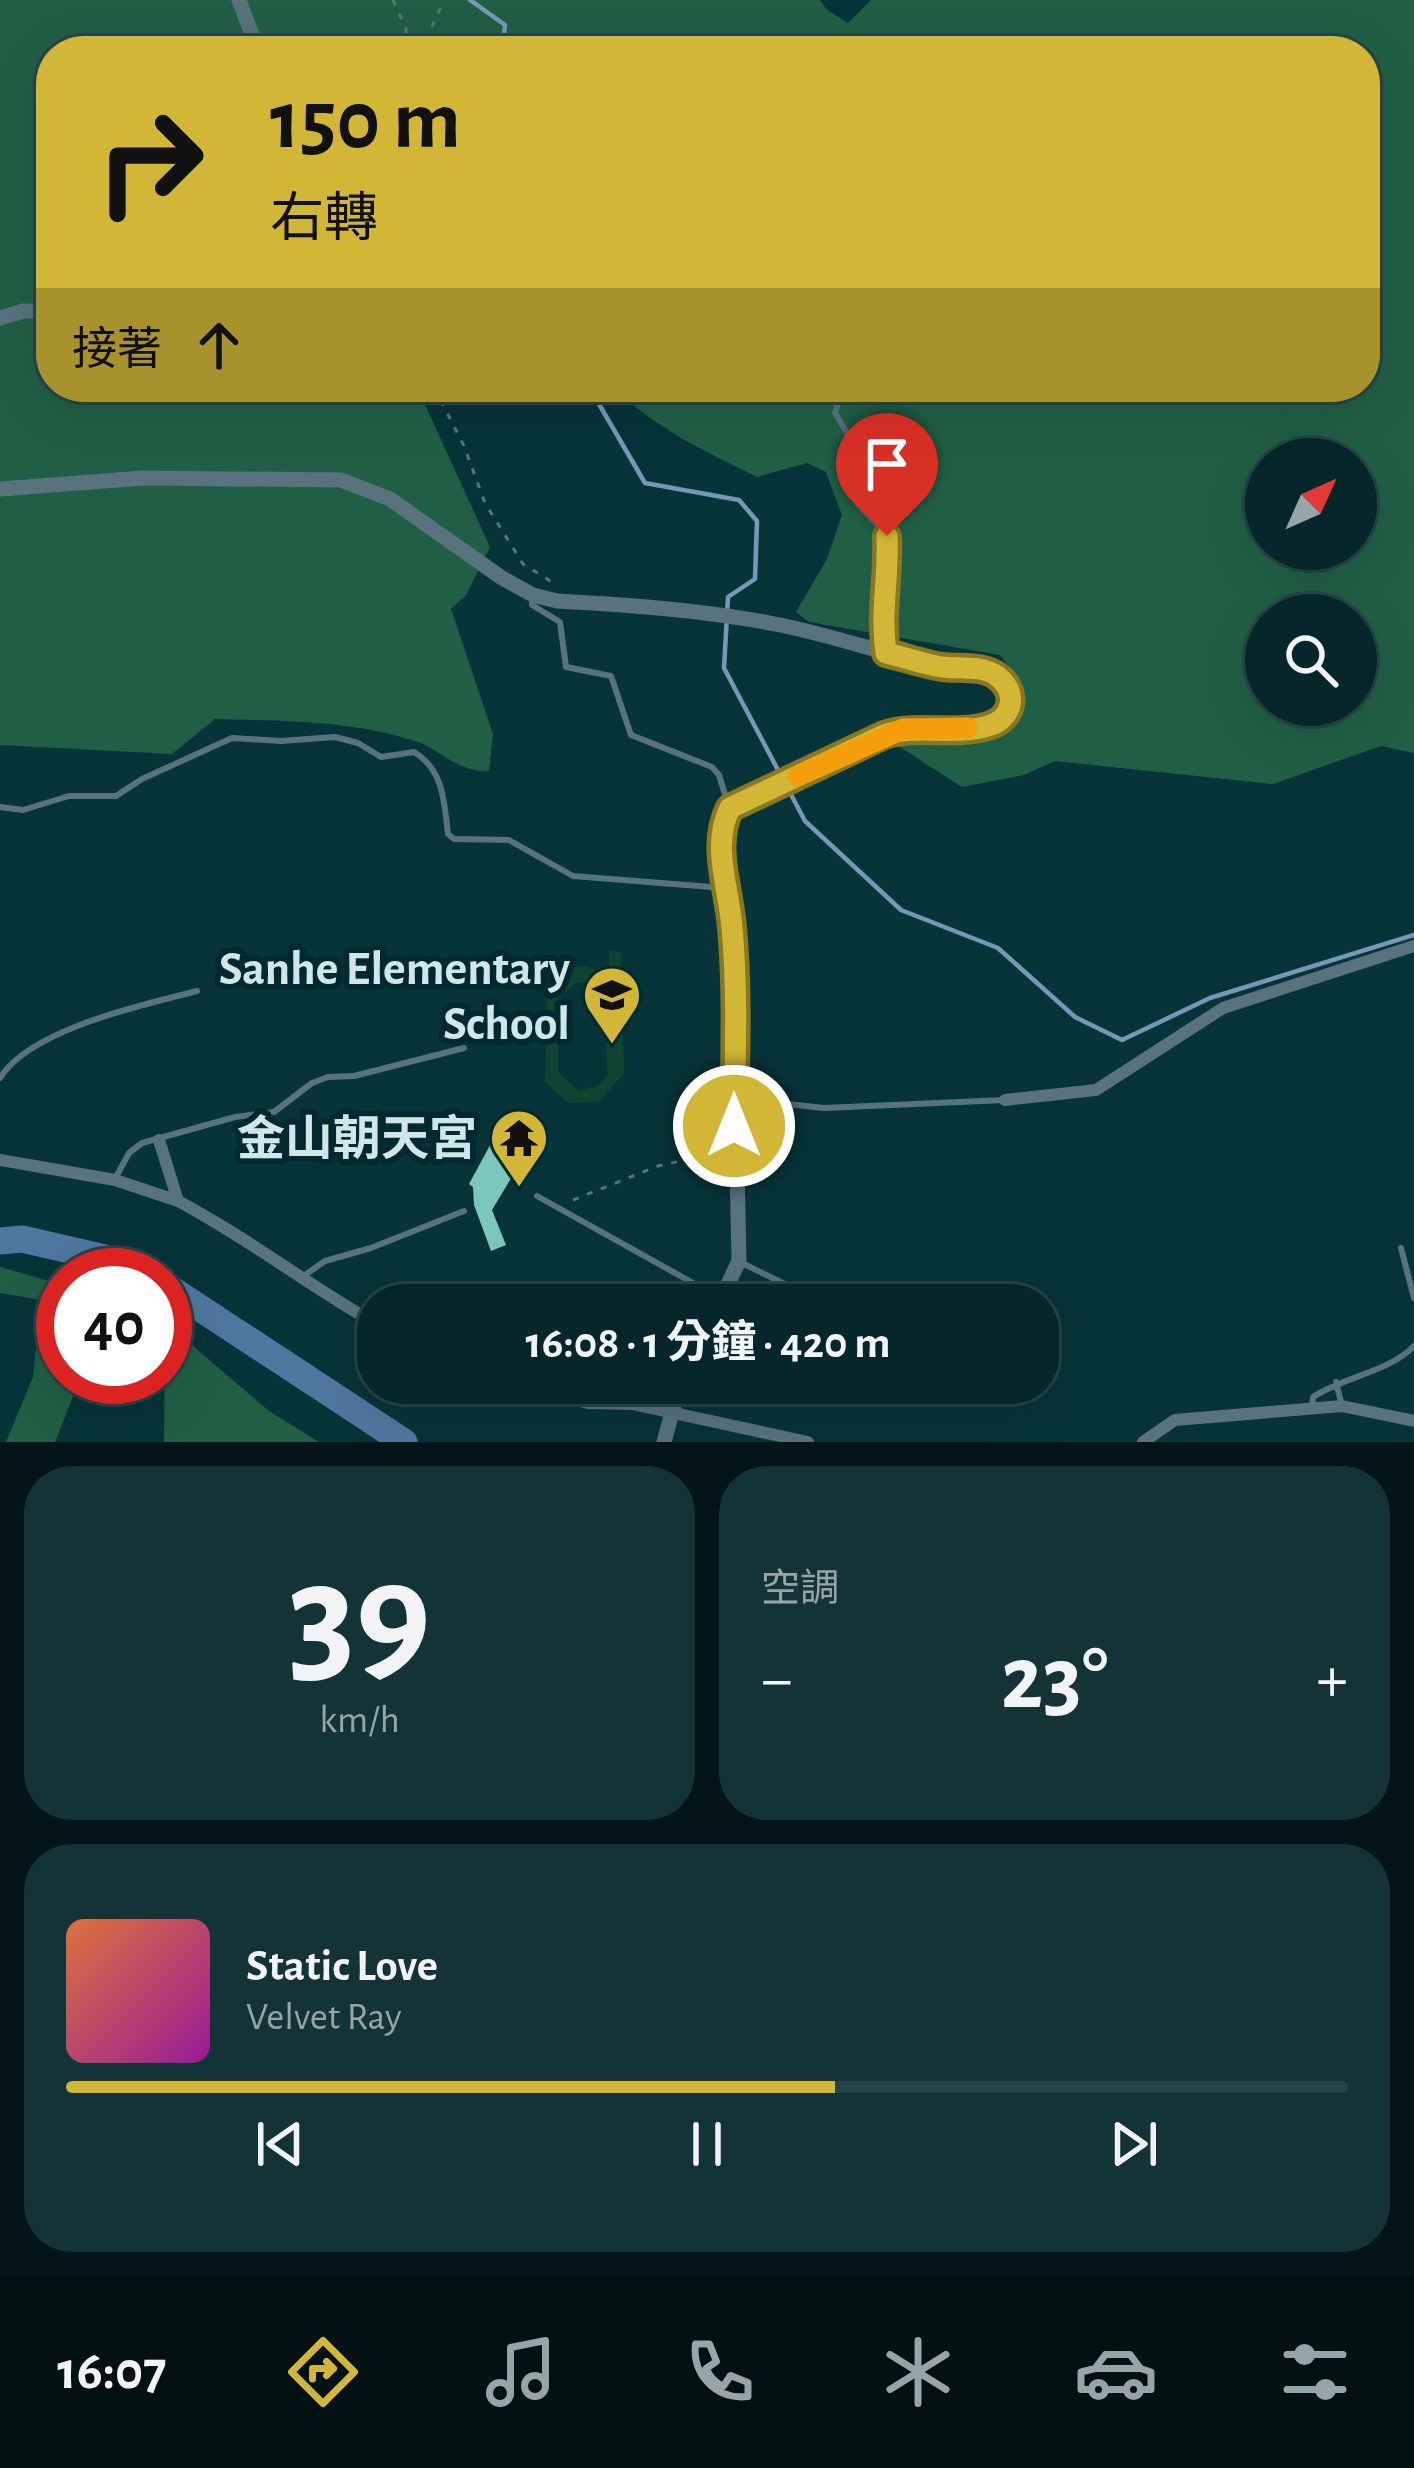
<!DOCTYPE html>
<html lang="zh-TW">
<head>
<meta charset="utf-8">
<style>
	:root { --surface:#05272b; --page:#133337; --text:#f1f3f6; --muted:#97a5a9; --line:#264447; --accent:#d2b736 }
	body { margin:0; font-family:"Alegreya Sans","Noto Sans TC",sans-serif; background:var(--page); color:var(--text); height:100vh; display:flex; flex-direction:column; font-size:45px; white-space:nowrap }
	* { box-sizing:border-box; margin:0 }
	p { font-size:39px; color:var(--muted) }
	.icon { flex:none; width:66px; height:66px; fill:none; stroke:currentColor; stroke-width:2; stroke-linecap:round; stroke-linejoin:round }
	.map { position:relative; height:1442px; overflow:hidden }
	.drawer { display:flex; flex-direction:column; gap:24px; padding:24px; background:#031518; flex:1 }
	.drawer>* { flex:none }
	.top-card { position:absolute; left:36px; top:36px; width:1344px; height:366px; border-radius:48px; box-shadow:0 12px 48px #0002,0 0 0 3px var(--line); background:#d2b736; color:#111; overflow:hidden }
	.needle { width:78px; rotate:45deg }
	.tools { position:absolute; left:1245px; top:438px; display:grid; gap:24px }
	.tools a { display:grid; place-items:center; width:132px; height:132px; border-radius:50%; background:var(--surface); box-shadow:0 12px 48px #0002,0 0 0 3px var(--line); font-size:60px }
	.speed { position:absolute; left:36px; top:1248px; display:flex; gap:24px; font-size:60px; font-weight:700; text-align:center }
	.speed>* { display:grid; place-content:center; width:156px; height:156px; border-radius:50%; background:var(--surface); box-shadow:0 12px 48px #0002,0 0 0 3px var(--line); line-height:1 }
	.speed .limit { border:18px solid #d22; background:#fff; color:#111 }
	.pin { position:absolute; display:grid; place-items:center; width:102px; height:102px; color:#fff; margin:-123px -51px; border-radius:50% 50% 50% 0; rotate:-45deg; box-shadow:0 0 12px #0007 }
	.pin .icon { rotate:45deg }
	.me { position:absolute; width:132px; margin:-66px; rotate:0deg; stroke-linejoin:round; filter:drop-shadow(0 0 9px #0008) }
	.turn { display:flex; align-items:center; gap:42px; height:252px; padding:0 36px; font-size:54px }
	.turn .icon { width:156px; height:156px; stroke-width:2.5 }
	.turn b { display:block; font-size:84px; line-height:102px }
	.then { display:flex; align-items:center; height:114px; padding:0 36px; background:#0003; gap:24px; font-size:45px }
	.big { font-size:90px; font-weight:700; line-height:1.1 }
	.drawer .widget { flex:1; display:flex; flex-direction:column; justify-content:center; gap:18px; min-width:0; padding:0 42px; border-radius:48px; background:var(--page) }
	.drawer .dial { align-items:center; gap:0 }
	.dial b { font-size:156px; line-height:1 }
	.song { display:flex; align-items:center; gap:36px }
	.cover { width:144px; height:144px; border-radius:18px; background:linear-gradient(135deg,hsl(20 70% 55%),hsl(300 70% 35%)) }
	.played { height:12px; border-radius:6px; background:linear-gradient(90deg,var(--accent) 60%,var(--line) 60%) }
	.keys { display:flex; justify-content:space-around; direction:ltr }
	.heat { display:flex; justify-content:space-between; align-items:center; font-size:66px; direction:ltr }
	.drawer .tiles { flex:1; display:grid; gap:24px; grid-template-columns:1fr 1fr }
	.widget:last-child { grid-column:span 2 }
	.trip { position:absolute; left:357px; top:1284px; width:702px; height:120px; border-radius:48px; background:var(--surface); box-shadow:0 12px 48px #0002,0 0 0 3px var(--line); font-weight:700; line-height:120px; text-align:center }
	.tab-bar { display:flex; height:192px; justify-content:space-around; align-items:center; background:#021011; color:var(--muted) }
	.tab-bar .icon { width:84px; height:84px }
	.tab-bar .on { color:var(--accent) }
	.tab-bar b { font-size:54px; color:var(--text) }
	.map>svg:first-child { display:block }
	.green { fill:#0f4530; fill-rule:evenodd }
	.forest { fill:#205f45; fill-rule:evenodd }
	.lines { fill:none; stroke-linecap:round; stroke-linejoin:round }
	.stream { stroke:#7698b6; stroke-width:4.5 }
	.river { stroke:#5077a0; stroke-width:27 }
	.building { fill:#7bc7bd }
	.path { stroke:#53777c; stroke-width:3; stroke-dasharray:6 9; stroke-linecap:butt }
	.service { stroke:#58727e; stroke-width:6 }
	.minor { stroke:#58727e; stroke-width:12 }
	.tertiary { stroke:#58727e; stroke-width:15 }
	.route-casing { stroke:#887723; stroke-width:30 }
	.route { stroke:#d2b736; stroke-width:21 }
	.slow { stroke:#f59e0b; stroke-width:21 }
	.labels { text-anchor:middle; stroke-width:12; stroke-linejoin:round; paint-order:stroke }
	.poi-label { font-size:48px; font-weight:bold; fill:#d0e6e9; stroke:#002a2f; text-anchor:end }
</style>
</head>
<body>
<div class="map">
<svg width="1414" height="1442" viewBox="0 0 1414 1442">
	<rect width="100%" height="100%" fill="#073439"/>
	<path class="green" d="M609,951l12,1 3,121 -26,29 -30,1 -23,-21 2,-91c23,-29 31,-31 62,-15zM587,982l19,15 1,78 -8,10 -20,6 -21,-19v-74l18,-15z"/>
	<path class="forest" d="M0,0h820l6,9 22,14 23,-23h543v753l-33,-7 -108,38 -218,-23 -31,14 -62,12 -62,-40 2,-9 105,-11 14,-14 2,-29 -23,-29 -191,-33 -13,-10 31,-53 15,-44 -16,-43 -19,-9 -50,14c-50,-24 -105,-51 -144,-90h752v-336h-1314v336h366l73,160 -24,48 -15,14 42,125 -4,37c-36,1 -46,-22 -77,-31 -64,-20 -131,-19 -197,-21l-43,35 -172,-9zM1266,459h90v90h-90zM1266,615h90v90h-90z
		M0,1267l63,18v92h84l-73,17 -19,48h-49l27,-65 8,-77 -41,-7z
		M165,1322l104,89 50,31h-155z"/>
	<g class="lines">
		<path class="stream" d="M470,0l35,25 -3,26
			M589,387l56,96 94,17 18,21 -2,58 -27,18 -4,71 81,153 96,89 97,38 77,69 47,23 88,-42 204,-63"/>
		<path class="river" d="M0,1241l22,-2 113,26 15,10
			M165,1285l239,157"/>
	</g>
	<path class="building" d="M494,1138l31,17 -33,55 14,35 -15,6 -17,-46 -1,-18 -4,-3z"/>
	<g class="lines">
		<path class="path" d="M393,0l13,29v22
			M414,51l16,-20 14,-31
			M434,387l30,59 21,57 38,61 34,21
			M573,1200l85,-34 23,-5 42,-29"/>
		<path class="service" d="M853,387l-14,13 -4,13 21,35 1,55 30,33 2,40 -8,42 5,34
			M822,391l4,-4
			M532,600v5l28,17 6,45 45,9 20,59 81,32 7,8 9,29
			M0,807l23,3 46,-14h47l26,-17 90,-41 49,3 54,-4 23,6 23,14 33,-5c30,18 30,50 34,82l6,5 55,1 64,36 151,12
			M0,1078c30,-49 143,-73 197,-87
			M738,1090l50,14 36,4 181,-8
			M116,1177l13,-24 13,-10 93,-26 39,-5 38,-29 16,-6 26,-1 110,-28
			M537,1196l181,101
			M1401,1248l13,50
			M742,1263l53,26 16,16
			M302,1277l23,-16 46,-13 93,-37
			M1336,1382l6,24
			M1312,1408l1,-11c32,-21 74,-24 101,-51"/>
		<path class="minor" d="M1005,1100l91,-10 127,-82 191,-62
			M159,1140l19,61c70,37 131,85 200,124
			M0,1160l115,20 63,21
			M517,1383l71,20 44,1 176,38
			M1143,1442l32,-22 167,-14 72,15"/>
		<path class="tertiary" d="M239,0l19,51
			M0,318l23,-7h28
			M0,489l143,-11 198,2 49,19 112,79 31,17 24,6c72,4 146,9 218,23 53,10 106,29 159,41 20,4 45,-1 62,11 10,6 18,19 15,31 -8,30 -99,19 -127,28l-154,73 -9,17 -1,19 12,83 7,334 -21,44
			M664,1442l16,-59"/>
	</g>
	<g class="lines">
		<defs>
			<path id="route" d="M734,1126c1,-65 4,-133 -2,-198 -3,-41 -21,-82 -2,-120l154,-73c34,-11 71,1 104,-9 25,-7 31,-34 9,-50 -15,-11 -37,-7 -55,-9 -19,-3 -38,-10 -56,-14 -6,-40 3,-76 1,-117"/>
		</defs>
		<use href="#route" class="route-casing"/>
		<use href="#route" class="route"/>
		<path class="slow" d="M798,776l105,-47 64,-1"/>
	</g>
	<defs>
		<symbol id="school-pin" viewBox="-11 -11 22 30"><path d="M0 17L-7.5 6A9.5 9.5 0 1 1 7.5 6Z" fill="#d2b736" stroke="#002a2f"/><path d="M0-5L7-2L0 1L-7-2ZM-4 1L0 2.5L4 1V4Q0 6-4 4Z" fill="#111"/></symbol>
		<symbol id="temple-pin" viewBox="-11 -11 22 30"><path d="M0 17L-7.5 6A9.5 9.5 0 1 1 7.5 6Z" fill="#d2b736" stroke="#002a2f"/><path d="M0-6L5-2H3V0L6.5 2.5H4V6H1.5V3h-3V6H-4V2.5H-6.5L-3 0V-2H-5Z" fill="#111"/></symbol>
	</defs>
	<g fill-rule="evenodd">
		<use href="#school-pin" x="579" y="962" width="66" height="90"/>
		<use href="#temple-pin" x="486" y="1105" width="66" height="90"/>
	</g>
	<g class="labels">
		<g class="poi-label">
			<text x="570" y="984">Sanhe Elementary<tspan x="570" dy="55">School</tspan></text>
			<text x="477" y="1155">金山朝天宮</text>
		</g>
	</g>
</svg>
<div class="tools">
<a><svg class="needle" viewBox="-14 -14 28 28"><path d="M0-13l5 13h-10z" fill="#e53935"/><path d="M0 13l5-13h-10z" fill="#97a5a9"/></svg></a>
<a><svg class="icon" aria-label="search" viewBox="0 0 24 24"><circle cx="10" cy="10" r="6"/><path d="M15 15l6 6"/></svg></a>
</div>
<div class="speed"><div class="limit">40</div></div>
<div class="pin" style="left:887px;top:536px;background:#d93025"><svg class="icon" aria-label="arrive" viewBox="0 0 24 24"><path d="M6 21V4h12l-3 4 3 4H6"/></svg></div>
<svg class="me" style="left:734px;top:1126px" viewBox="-20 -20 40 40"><circle r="17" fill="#d2b736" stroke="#fff" stroke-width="3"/><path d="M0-11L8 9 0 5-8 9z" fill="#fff"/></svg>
<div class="trip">16:08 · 1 分鐘 · 420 m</div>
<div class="top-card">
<div class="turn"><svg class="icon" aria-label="right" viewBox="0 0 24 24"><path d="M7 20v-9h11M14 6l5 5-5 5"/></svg><div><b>150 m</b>右轉</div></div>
<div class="then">接著<svg class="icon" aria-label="ahead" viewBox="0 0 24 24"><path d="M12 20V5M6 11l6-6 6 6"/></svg></div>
</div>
</div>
<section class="drawer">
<div class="tiles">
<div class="widget dial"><b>39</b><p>km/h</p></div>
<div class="widget"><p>空調</p>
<div class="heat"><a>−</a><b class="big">23°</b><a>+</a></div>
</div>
<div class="widget">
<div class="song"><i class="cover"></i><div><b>Static Love</b><p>Velvet Ray</p></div></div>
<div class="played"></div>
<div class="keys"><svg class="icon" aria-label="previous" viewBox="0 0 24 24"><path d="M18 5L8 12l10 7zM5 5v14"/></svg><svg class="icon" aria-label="pause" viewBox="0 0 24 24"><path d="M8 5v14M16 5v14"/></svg><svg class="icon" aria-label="next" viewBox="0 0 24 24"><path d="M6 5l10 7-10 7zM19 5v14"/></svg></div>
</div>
</div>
</section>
<nav class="tab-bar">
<b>16:07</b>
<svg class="icon on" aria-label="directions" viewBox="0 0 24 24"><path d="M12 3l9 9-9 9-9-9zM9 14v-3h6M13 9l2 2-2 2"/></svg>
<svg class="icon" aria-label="music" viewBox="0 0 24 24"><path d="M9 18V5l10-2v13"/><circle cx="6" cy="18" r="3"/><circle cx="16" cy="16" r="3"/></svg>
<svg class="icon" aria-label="phone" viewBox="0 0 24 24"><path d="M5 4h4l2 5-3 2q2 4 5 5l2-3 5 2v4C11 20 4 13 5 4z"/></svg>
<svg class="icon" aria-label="climate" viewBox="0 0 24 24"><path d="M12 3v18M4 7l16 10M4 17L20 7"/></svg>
<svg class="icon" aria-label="car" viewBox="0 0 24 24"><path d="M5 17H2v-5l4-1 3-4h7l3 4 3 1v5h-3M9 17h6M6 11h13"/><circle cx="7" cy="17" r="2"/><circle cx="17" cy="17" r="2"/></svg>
<svg class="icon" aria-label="filters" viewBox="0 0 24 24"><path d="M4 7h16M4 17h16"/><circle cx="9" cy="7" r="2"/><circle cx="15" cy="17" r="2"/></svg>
</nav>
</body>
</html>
